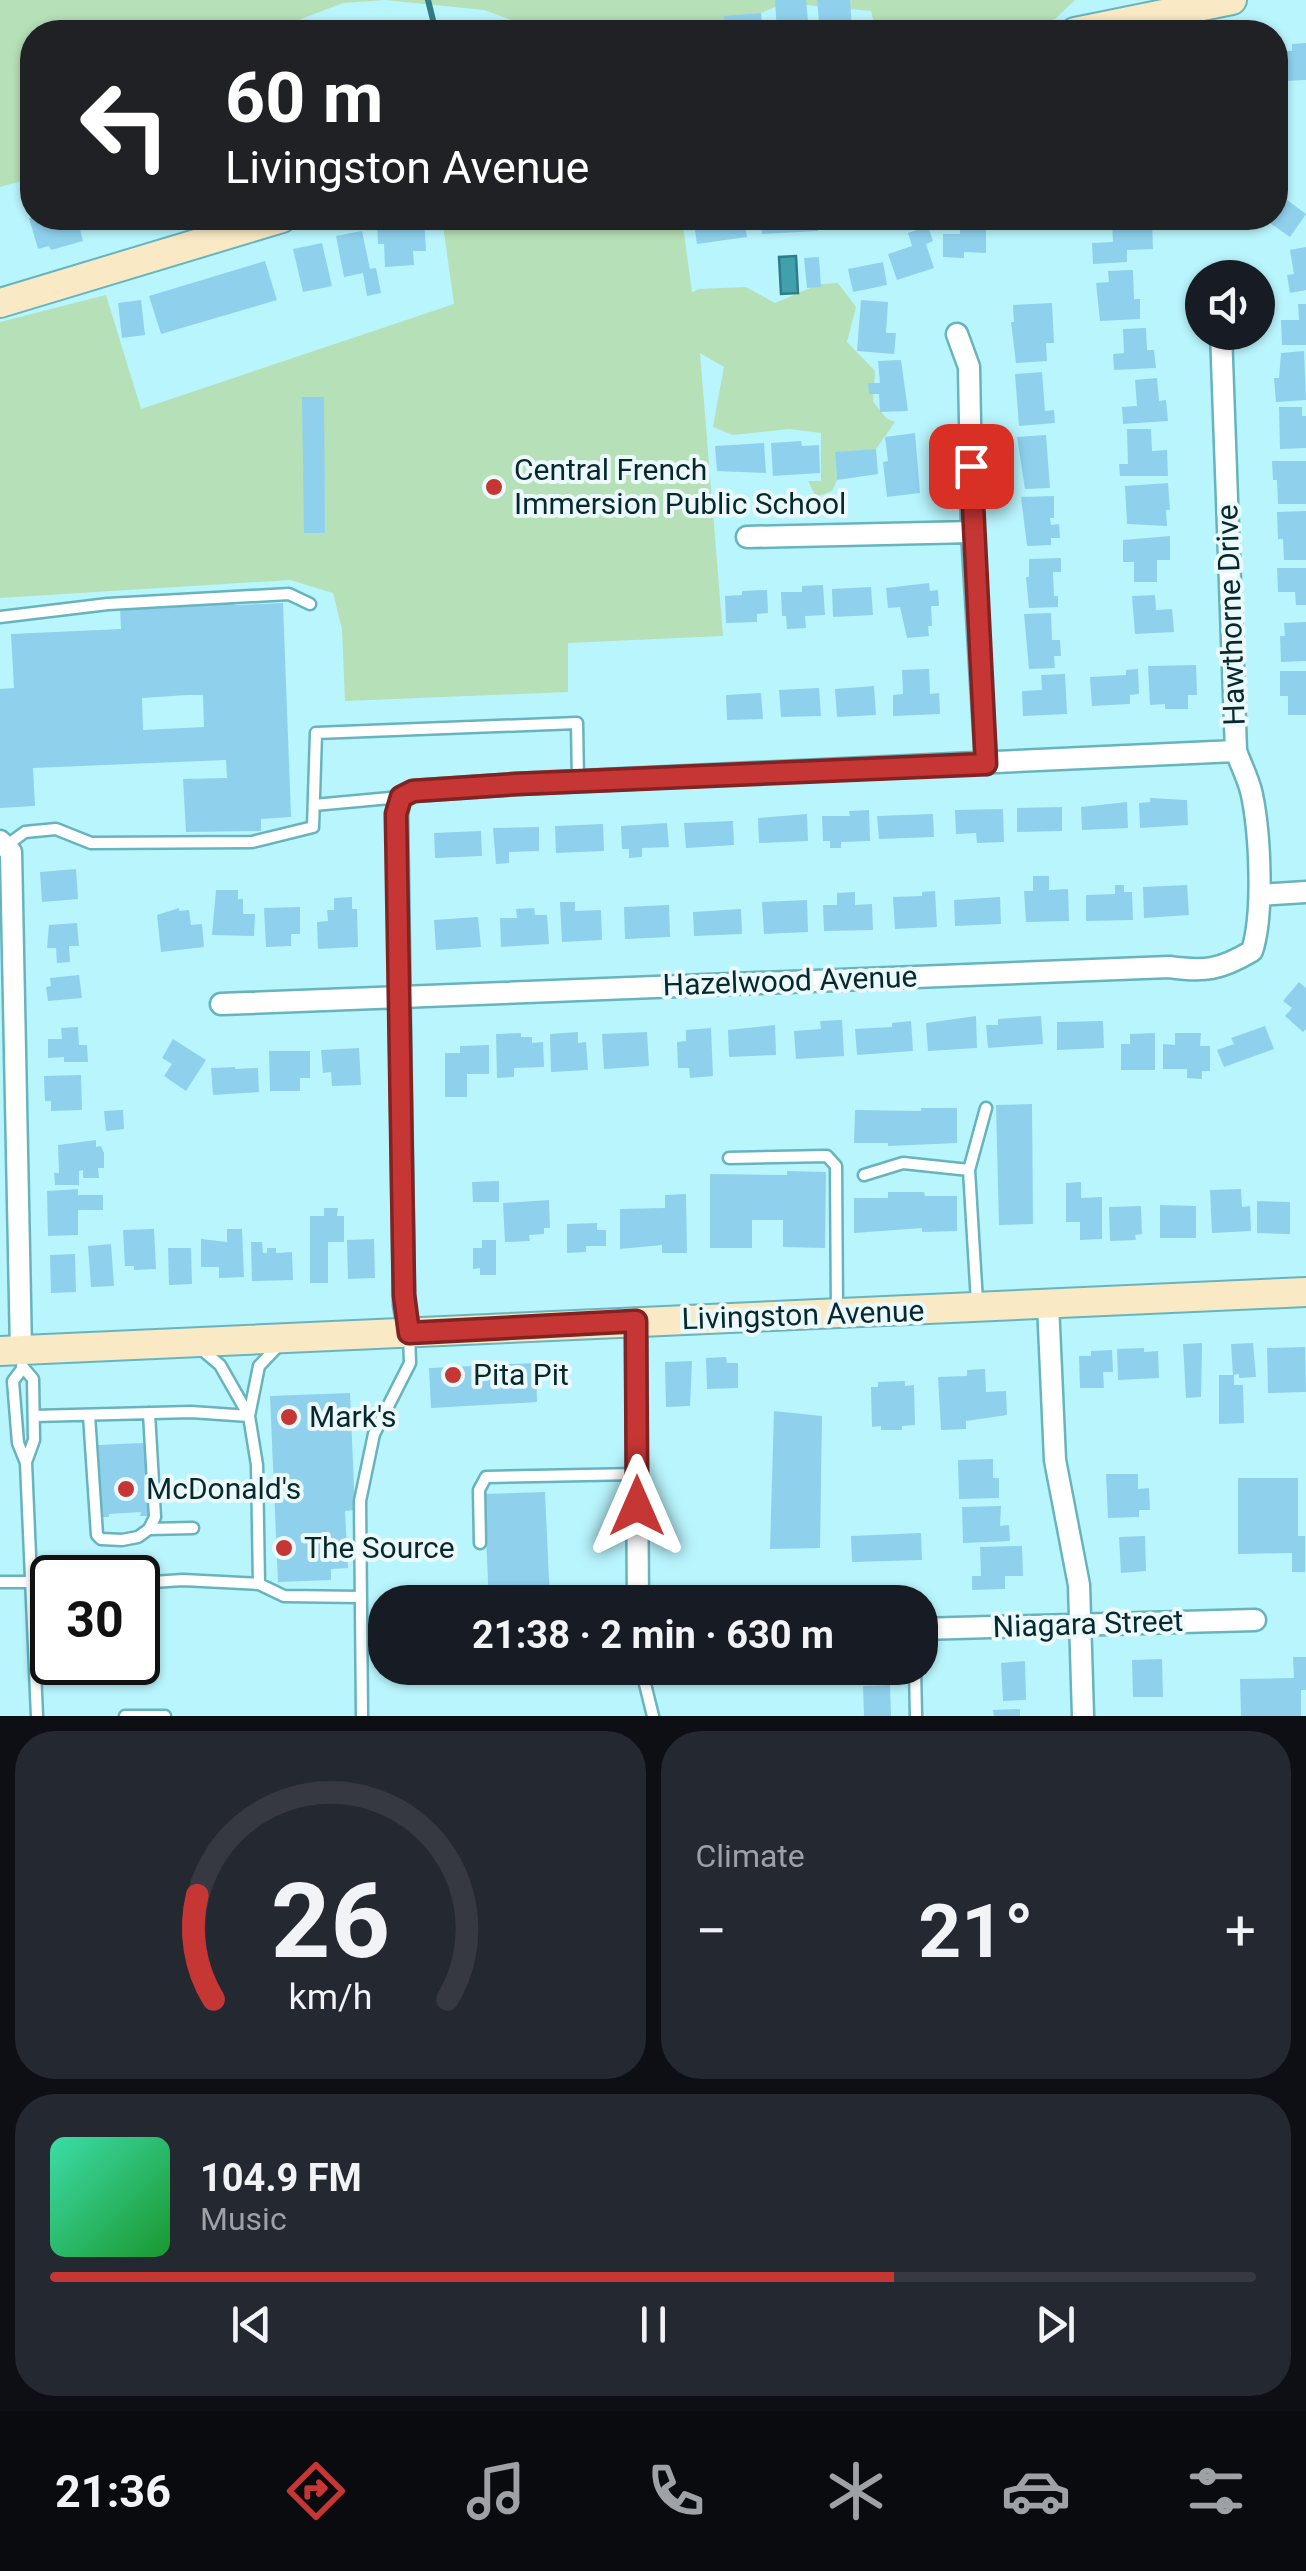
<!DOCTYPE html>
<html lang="en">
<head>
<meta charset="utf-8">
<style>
	:root { --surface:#171b24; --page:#242831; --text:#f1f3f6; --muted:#9ea1a6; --line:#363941; --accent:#c53634 }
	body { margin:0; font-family:Roboto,sans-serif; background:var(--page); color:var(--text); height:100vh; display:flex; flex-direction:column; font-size:38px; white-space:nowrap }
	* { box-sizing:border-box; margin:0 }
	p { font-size:32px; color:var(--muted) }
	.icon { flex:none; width:55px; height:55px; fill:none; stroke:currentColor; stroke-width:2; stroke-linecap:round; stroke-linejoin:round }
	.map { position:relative; height:1716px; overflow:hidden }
	.details { display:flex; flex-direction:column; gap:15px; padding:15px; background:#0d0f14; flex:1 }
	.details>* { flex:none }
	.banner { position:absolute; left:20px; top:20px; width:1268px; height:210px; border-radius:40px; box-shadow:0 2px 8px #0004; background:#202124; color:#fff; overflow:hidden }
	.controls { position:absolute; left:1185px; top:260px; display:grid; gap:20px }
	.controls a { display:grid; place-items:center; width:90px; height:90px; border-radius:50%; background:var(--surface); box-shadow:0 2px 8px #0004; font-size:50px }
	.speed { position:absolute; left:30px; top:1555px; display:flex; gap:20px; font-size:50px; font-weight:700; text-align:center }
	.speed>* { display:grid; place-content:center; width:130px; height:130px; border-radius:50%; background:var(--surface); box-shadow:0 2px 8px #0004; line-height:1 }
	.speed .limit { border:5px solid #111; border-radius:15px; background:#fff; color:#111 }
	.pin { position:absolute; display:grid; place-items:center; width:85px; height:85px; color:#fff; margin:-42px; border-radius:20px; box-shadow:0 5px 15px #0006 }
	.me { position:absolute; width:110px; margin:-55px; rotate:0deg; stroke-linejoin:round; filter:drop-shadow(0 0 8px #0008) }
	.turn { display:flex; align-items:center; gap:35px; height:210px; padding:0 40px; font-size:45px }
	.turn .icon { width:130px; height:130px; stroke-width:2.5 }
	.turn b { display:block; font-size:70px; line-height:85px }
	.big { font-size:75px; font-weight:700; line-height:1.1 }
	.details .card { flex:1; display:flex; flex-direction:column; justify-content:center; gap:15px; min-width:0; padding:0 35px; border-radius:40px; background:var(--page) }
	.details .dial { align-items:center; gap:0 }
	.dial svg { height:260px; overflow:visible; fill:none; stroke:var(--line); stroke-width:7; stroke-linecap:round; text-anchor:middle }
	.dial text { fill:var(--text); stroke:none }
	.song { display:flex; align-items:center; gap:30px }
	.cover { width:120px; height:120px; border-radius:15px; background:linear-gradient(135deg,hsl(160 70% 55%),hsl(130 70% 35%)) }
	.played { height:10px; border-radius:5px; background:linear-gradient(90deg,var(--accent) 70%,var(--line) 70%) }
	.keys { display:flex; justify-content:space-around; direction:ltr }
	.heat { display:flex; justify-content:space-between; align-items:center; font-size:55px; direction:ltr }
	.details .tiles { flex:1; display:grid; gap:15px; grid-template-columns:1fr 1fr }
	.card:last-child { grid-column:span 2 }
	.trip { position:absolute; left:368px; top:1585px; width:570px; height:100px; border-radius:40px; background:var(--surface); box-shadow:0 2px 8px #0004; font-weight:700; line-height:100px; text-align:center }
	.dock { display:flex; height:160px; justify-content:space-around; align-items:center; background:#090b0e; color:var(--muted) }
	.dock .icon { width:70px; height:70px }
	.dock .active { color:var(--accent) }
	.dock b { font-size:45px; color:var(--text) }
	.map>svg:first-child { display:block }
	.green { fill:#b6e0b8 }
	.water { fill:#40a1ac; stroke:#2f7d86; stroke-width:2.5 }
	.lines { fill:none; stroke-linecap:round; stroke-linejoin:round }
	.stream { stroke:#2f7d86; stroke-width:6 }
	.building { fill:#8fd1ed; fill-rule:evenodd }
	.service-casing { stroke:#67b4be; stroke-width:15 }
	.minor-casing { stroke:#67b4be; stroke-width:25 }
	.secondary-casing { stroke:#67b4be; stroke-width:32 }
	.service { stroke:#fff; stroke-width:10 }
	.minor { stroke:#fff; stroke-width:20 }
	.secondary { stroke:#f9eac5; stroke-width:28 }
	.route-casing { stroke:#802322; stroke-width:25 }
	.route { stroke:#c53634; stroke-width:18 }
	.poi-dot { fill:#c53634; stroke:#ebf9fb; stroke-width:4 }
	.labels { text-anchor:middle; stroke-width:8; stroke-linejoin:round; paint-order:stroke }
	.poi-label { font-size:30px; fill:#07292d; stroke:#ebf9fb; text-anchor:start }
	.street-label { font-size:30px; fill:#07292d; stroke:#ebf9fb }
</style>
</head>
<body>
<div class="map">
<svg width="1306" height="1716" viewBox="0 0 1306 1716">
	<rect width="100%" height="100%" fill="#b9f5fd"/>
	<path class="green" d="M0,0h1075l-20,19 -53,13h-126l-5,-21 -87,-8 -66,29h-174l-60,-22 -99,-10 -42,3 -47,18 -4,11h-260v146l-32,9z
		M442,218h240l10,74 7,-3 47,-2 29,16 45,-19 18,-1 18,24 -9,35 28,29 -2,30 13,17 9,4 -19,27 -41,4 2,27 -5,11 -16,6 -8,-16h13v-48l-32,-4 -56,6 -20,-8 11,-60 -24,-14 23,283 -155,7v49l-223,9 -3,-72 -9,-36 -43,-13 -290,18v-276l106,-27 35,114 313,-105z"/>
	<path class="water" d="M796,256l2,37 -17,1 -2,-37z"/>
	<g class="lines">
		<path class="stream" d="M428,0l8,32"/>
	</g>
	<path class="building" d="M775,0h31l3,32h-32z
		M817,0h33l2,29 -32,3z
		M761,13l2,19h-38l-1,-16z
		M601,24v8h-23v-6z
		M516,25v7h-40v-2z
		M1306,43v37l-21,1 -2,-30h9v-7z
		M1275,191l31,23 -16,23 -27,-19h12z
		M29,218h48l6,23 -32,9 -2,-4 -11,3z
		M377,218h47l2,33h-13l1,14 -29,2 -1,-23h-6z
		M693,218h51l3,19 -50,7z
		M761,218h57v13l-56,3z
		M972,218h14v35l-22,-1v6l-21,-1v-23h17v-6h12z
		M1152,219l1,30 -26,1v12l-34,2 -1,-21 21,-1 -1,-21z
		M928,226l5,15 -7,3 8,24 -37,12 -9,-26 24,-8 -4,-13z
		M362,231l8,38 6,-1 5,25 -14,3 -4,-23 -19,4 -8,-41z
		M322,243l10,43 -29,6 -10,-43z
		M1306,247v43l-16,3 -3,-18 7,-1 -4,-24z
		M819,257l2,30 -14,1 -3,-30z
		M265,261l12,39 -116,34 -12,-38z
		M883,262l4,23 -34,7 -5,-23z
		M1133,270l1,29h6v20l-40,2 -4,-38 13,-1 -1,-11z
		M141,300l4,35 -23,3 -4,-35z
		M861,300l27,2 -2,31h10l-2,21 -37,-3z
		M1052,303l2,40h-8l1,18 -31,2 -5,-41h3l-1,-17z
		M1298,304h8v41h-24l-1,-25h18z
		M1146,328l1,22h7l2,18 -42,2 -1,-16 11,-1 -1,-24z
		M1304,351l2,49 -30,2 -2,-24h5l2,-25z
		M901,360l7,51 -28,1 -1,-18h-10l-1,-11h12l-2,-22z
		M1042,372l3,39 9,-1 1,13 -36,3 -4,-52z
		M1157,378l2,23 7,-1 2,21 -45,3 -1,-17 15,-1 -2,-26z
		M302,397h22l1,136h-21z
		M1279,407h23v9h4v32l-26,1z
		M1127,429h24l1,22 15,-1 1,26h-48l-1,-12h9z
		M915,433l5,60 -33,4 -4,-35 5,-1 -3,-24z
		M1046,435l4,53 -25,1 -8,-52z
		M801,441l1,5 17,-1 1,28 -47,3 -2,-33z
		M764,443l2,30 -49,-2 -2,-25z
		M876,449l2,25 -41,6 -2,-28z
		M1272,461h34v43h-28l-1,-24h-4z
		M1168,483l2,27h-4l1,16 -40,-2 -2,-38z
		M1054,496v22h-4l1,7 8,-1 1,14h-9v7l-24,1 -6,-49z
		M1306,511v49h-22l-1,-21h-5l-1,-27z
		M1170,536v24h-13v22h-23v-20h-11v-22z
		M1061,558v14h-8l1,24h4v11l-29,1 -3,-31h3v-18z
		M1277,568h29v37h-10l-1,-13h-17z
		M929,583l1,8 8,-1 1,16h-8l1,20h-4l1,10 -22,2 -7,-31 -12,1 -2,-20z
		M823,585l2,30 -20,1 1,12 -19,1 -1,-13h-4l-1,-24h21v-6z
		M871,587l2,28 -40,2 -1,-28z
		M767,590l1,23 -11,1v8l-31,1 -1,-27 17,-1v-4z
		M1155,595l1,15 16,-1 2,23 -39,2 -3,-38z
		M235,603v2l48,-2 8,214 -30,2v12l-75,1 -3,-53 44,-1 -1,-18 -193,8 2,38 -35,2v-119l14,-1 -3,-54 110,-5 -1,-21zM188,695h15l1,32 -61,3 -1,-32z
		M1051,613l1,27h8l1,16h-7l1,12 -26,1 -5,-55z
		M1306,622v39l-25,1 -1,-26h5l-1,-13z
		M1196,665l1,30h-9v14h-23v-5l-15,1 -2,-39z
		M929,669l1,25 9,-1 1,21 -47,2v-21l10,-1 -1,-24z
		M1138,669l1,25 -9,1v9l-38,2 -2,-29 36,-2v-5z
		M1280,671h26v44h-18v-19h-8z
		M1065,674l2,40 -44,2 -1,-25 20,-1 -1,-15z
		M874,686l2,29 -39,2 -2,-28z
		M819,688l2,28 -40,1 -2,-27z
		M761,693l2,26 -36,1 -1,-25z
		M1150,798l37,2 1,25 -48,3 -1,-25 11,-1z
		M1127,802l1,26 -46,2 -1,-23z
		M1062,807v24l-45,1v-24z
		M1003,809l1,33 -27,1 -1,-10 -20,1 -1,-24z
		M869,810l1,31 -29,1v6h-11v-7h-7l-1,-25h28l-1,-5z
		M807,814l1,27 -49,2 -1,-25z
		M933,814l1,23 -55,2 -2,-23z
		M733,821l1,24 -48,3 -2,-25z
		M667,823l2,24 -27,1v9l-13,1v-9h-7l-1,-23z
		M603,824l1,27 -48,2 -1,-27z
		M539,827v24l-30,1v11l-13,1 -3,-36z
		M481,831l1,25 -47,2 -1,-25z
		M76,869l2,30 -36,3 -2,-30z
		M1033,876h16v14l19,-1 1,32 -43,1 -2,-31h9z
		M1115,885h9v7h8l1,28 -47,1v-26l29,-1z
		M1187,885l2,30 -45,3 -1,-31z
		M216,890h22v9h5v15h12l-1,22 -42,-1z
		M935,891l2,36 -42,2 -2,-32 29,-1v-4z
		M855,892v13l17,-1 1,26 -49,1 -1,-26h14v-12z
		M352,897v12h5l1,38 -40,2 -1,-27 11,-1 -1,-11h7v-12z
		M1000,897l1,27 -46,2 -1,-26z
		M807,900l1,32 -44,2 -2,-32z
		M560,902h15v9l26,-1 1,30 -40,2z
		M669,905l1,32 -45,2 -1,-32z
		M300,907v27h-9v12l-25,1 -2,-39z
		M179,908v3l10,-1 2,15 11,-1 2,23 -43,5 -4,-37z
		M534,908l1,7h12l2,29 -48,3 -1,-29h17l-1,-9z
		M741,909l1,25 -48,2 -1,-24z
		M478,917l3,30 -45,3 -2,-30z
		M77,923l2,23h-10l1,16 -13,1 -1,-15h-9l2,-23z
		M79,975l3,23 -34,3 -2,-14 5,-1 -1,-8z
		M1299,982l7,6v41l-3,3 -18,-16 7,-8 -9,-7z
		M976,1016l1,32 -49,3 -2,-28z
		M1041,1016l2,28 -55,4 -2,-23h12v-6z
		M842,1020l2,36 -48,3 -2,-28 27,-2 -1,-8z
		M911,1021l2,30 -56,4 -2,-26 37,-2v-4z
		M1103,1021l1,27 -47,2v-28z
		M775,1025l1,30 -47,2 -1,-27z
		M1265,1026l9,23 -50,18 -7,-17 17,-6 -3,-6z
		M78,1027l1,18h8l1,17h-24v-5l-16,1v-19h14l-1,-11z
		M711,1028l2,48 -23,2 -1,-10h-11l-1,-26 9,-1v-11z
		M578,1032v11l8,-1 2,28 -37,2 -1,-38z
		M647,1032l2,34 -45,3 -2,-35z
		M521,1033v4h11v6l11,-1 1,25 -30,1v9l-17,1 -1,-44z
		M1155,1033v37h-34v-26h9v-10z
		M1175,1033h26l-1,13h10v25h-8v8l-15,-1v-9h-24v-25l12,1z
		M173,1039l33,21 -20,31 -22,-15 8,-12 -10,-6z
		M489,1045v29h-22v23h-22v-44h15v-7z
		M359,1048l2,37 -29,1 -1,-14 -8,1 -2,-23z
		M269,1051h41v27h-10v13h-30z
		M235,1067v2l23,-1 1,24 -46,3 -2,-27z
		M81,1075l1,35 -31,1v-10h-6l-1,-25z
		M1032,1104l1,120 -34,1 -3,-120z
		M921,1108h36v35l-69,3v-3h-34l1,-33 66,1z
		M123,1110l1,19 -18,2 -2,-20z
		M96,1140v7l5,-1 3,7v15h-6l1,10h-16v-8l-4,1v14h-24l-1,-12h5l-1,-28z
		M787,1171l39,1 -1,76 -42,-1v-27h-31v28h-42v-74l77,1z
		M499,1181v21h-26l-1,-20z
		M1081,1182v16l21,-1v42l-22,1v-18h-14v-39z
		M78,1189v6h25v15h-25v25l-30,1 -1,-45z
		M1241,1189l1,18 8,-1 1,25 -39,2 -2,-43z
		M888,1192h36l1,4h32v35l-35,1v-4l-68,5v-35h34z
		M686,1194l1,59h-25v-8l-42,4v-40l45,-1v-13z
		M549,1200l1,28h-6v6l-15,1 1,6 -25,1 -2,-39z
		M1257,1201l33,1v32l-33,-1z
		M1160,1205l36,1v32h-36z
		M1141,1206l1,28 -7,1 1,5 -26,1 -1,-34z
		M324,1208h14l-1,8h7v26h-16v41h-18v-67h14z
		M597,1223v7h9v16h-20v6l-19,1v-29z
		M154,1229l2,40 -22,1v-4h-9l-2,-36z
		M227,1229h15l2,48 -25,1v-11h-18v-28l26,3z
		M374,1239l1,39 -27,1 -1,-39z
		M482,1240h14v35h-16v-7l-7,1v-21h9z
		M251,1242h11l1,11h4v-5h9v5l16,-1 1,28 -41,1z
		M111,1244l3,42 -23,1 -3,-41z
		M168,1248h23l1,36 -23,1z
		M75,1254l1,38 -25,1 -1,-38z
		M1202,1343l-1,54 -15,1 -3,-54z
		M1253,1343l3,34 -17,1v-4l-6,1 -2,-31z
		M1305,1347l1,45 -38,1 -1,-45z
		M1144,1348v4l14,-1 1,27 -41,2 -1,-31z
		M1112,1350l1,22h-10l1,16h-24l-1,-32h12v-5z
		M726,1357l1,6h11v25l-31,1 -1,-31z
		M692,1361l-2,45 -24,1 -1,-45z
		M536,1363l1,39 -106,6 -2,-40z
		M985,1369l1,23 20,-1 1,24 -41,6v8l-25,1 -3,-53 29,-1v-6z
		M1219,1375h15v10h9l1,38 -25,1z
		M905,1381v5l9,-1 1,40 -13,1v4h-21v-4l-9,1 -1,-40h7v-5z
		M350,1393l5,117 -10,1 3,57 -17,1v11l-53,2 -8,-186z
		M774,1411l48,5 -2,132 -50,1z
		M144,1443l1,11h4l3,62h-12l1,-4 -32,2v3h-7l-4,-72z
		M993,1459v19h6v20l-40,1 -1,-39z
		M1106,1474h32v15l11,-1 1,22h-11v7l-31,1z
		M1238,1478h60v58h7v36h-13v-19l-54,1z
		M545,1492l5,110h-61l-5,-108z
		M1001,1506l-1,20 9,-1 1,16 -47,2 -1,-36z
		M921,1533l1,27 -70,2 -1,-26z
		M1145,1536l1,35 -25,2 -2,-36z
		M1022,1546l1,30h-18v13l-33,1v-14h9l-1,-29z
		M1293,1657h13v33h-5v26h-60l-1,-37 54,-1z
		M1162,1659l1,38h-30l-1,-37z
		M1025,1661l1,39 -23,1 -2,-38z
		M890,1685l1,31h-27l-1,-30z
		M1020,1709v7h-26l-1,-6z"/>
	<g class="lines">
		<defs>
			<path id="service" d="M0,617l108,-13 181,-10 21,10
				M314,805l87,-8
				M7,845l18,-13 31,-3 35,14 161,-1 61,-15 3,-94 261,-10 1,59
				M729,1158l98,-2 9,10 1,147
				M864,1175l39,-12 66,7
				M977,1302l-8,-132 17,-62
				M201,1349l19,16 29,51
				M22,1366l11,13 1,61 -8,22
				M22,1369l-9,12 5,62 8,20 11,253
				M149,1413l6,104 -6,12
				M89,1415l8,120 4,4 21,1 16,-3 11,-8 44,-1
				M34,1416l157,-4 58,4
				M480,1543l-1,-53 7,-13 151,-3
				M0,1582h52
				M138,1583l45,-3 76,4 25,12 77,1
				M259,1584l-2,-119 -8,-49 10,-50 22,-23
				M641,1668l12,48
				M915,1668l1,48
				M125,1716h40
				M362,1716l-2,-215 14,-67 36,-71 -1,-29"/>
			<path id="minor" d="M957,334l12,33 3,165 14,232
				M747,537l225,-5
				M0,841l11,11 10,499
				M1260,895l46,-3
				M221,1004l948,-37c36,5 51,3 83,-16 12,-37 8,-117 0,-156 -3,-15 -11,-30 -16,-44l-15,-419
				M1048,1304l7,156 24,125 4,131
				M636,1321l2,281
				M409,1333l-5,-28 -7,-492 4,-16 12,-6 103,-7 720,-33
				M920,1629l335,-9"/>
			<path id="secondary" d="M1075,32l157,-32
				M0,303l282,-85
				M0,1351l1306,-59"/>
		</defs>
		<use href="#service" class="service-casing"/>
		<use href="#minor" class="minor-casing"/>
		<use href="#secondary" class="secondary-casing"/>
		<use href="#service" class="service"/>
		<use href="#minor" class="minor"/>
		<use href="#secondary" class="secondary"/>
	</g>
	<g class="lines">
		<defs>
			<path id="route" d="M637,1506l-1,-185 -227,12 -5,-38 -8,-481 5,-17 12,-6 103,-7 470,-20 -15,-298"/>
		</defs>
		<use href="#route" class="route-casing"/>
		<use href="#route" class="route"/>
	</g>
	<g class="poi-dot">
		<circle cx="494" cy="487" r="10"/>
		<circle cx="453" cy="1375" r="10"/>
		<circle cx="289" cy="1417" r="10"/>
		<circle cx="126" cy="1489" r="10"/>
		<circle cx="284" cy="1548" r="10"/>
	</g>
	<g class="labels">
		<g class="poi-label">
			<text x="514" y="480">Central French<tspan x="514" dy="34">Immersion Public School</tspan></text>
			<text x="473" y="1385">Pita Pit</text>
			<text x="309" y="1427">Mark's</text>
			<text x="146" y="1499">McDonald's</text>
			<text x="304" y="1558">The Source</text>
		</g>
		<g class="street-label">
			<text transform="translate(1231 615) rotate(-92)" y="10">Hawthorne Drive</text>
			<text transform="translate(790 981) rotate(-2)" y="10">Hazelwood Avenue</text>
			<text transform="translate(803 1315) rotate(-2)" y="10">Livingston Avenue</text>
			<text transform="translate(1088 1624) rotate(-2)" y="10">Niagara Street</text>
		</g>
	</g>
</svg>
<div class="controls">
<a><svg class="icon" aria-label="sound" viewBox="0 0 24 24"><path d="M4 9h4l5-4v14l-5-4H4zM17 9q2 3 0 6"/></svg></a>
</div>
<div class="speed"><div class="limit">30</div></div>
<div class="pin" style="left:971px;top:466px;background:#d93025"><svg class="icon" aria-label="arrive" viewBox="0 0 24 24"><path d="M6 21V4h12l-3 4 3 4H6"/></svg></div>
<svg class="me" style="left:637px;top:1506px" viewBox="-20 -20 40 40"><path d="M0-17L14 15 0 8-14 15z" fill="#c53634" stroke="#fff" stroke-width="4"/></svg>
<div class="trip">21:38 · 2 min · 630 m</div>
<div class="banner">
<div class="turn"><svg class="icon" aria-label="left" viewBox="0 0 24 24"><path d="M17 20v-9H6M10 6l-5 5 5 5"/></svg><div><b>60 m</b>Livingston Avenue</div></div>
</div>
</div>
<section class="details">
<div class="tiles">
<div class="card dial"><svg viewBox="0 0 100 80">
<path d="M14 69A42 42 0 1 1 86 69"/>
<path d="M14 69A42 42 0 0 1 9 37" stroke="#c53634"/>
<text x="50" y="56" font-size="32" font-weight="700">26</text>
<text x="50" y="72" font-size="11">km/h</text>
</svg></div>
<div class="card"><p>Climate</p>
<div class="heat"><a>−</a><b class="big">21°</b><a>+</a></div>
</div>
<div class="card">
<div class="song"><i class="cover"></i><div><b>104.9 FM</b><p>Music</p></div></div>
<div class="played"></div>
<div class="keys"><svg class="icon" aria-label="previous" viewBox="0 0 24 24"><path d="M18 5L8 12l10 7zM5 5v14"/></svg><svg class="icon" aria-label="pause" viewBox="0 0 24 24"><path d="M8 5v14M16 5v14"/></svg><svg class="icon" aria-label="next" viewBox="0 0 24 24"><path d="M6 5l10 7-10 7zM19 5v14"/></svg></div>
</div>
</div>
</section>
<nav class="dock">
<b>21:36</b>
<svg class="icon active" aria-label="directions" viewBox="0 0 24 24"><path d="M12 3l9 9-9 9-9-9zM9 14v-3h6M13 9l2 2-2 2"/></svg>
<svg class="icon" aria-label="music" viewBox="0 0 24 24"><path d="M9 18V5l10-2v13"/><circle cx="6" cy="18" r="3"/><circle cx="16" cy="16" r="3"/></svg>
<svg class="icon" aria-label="phone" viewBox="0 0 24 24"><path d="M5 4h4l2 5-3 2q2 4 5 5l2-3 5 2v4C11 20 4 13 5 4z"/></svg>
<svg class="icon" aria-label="climate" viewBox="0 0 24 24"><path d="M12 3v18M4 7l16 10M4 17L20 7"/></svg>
<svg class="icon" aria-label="car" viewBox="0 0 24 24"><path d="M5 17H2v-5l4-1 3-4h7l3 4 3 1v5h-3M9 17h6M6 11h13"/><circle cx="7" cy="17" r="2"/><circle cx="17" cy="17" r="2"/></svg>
<svg class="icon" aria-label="filters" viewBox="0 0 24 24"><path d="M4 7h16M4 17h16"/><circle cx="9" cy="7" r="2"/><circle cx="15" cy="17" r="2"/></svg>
</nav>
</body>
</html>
